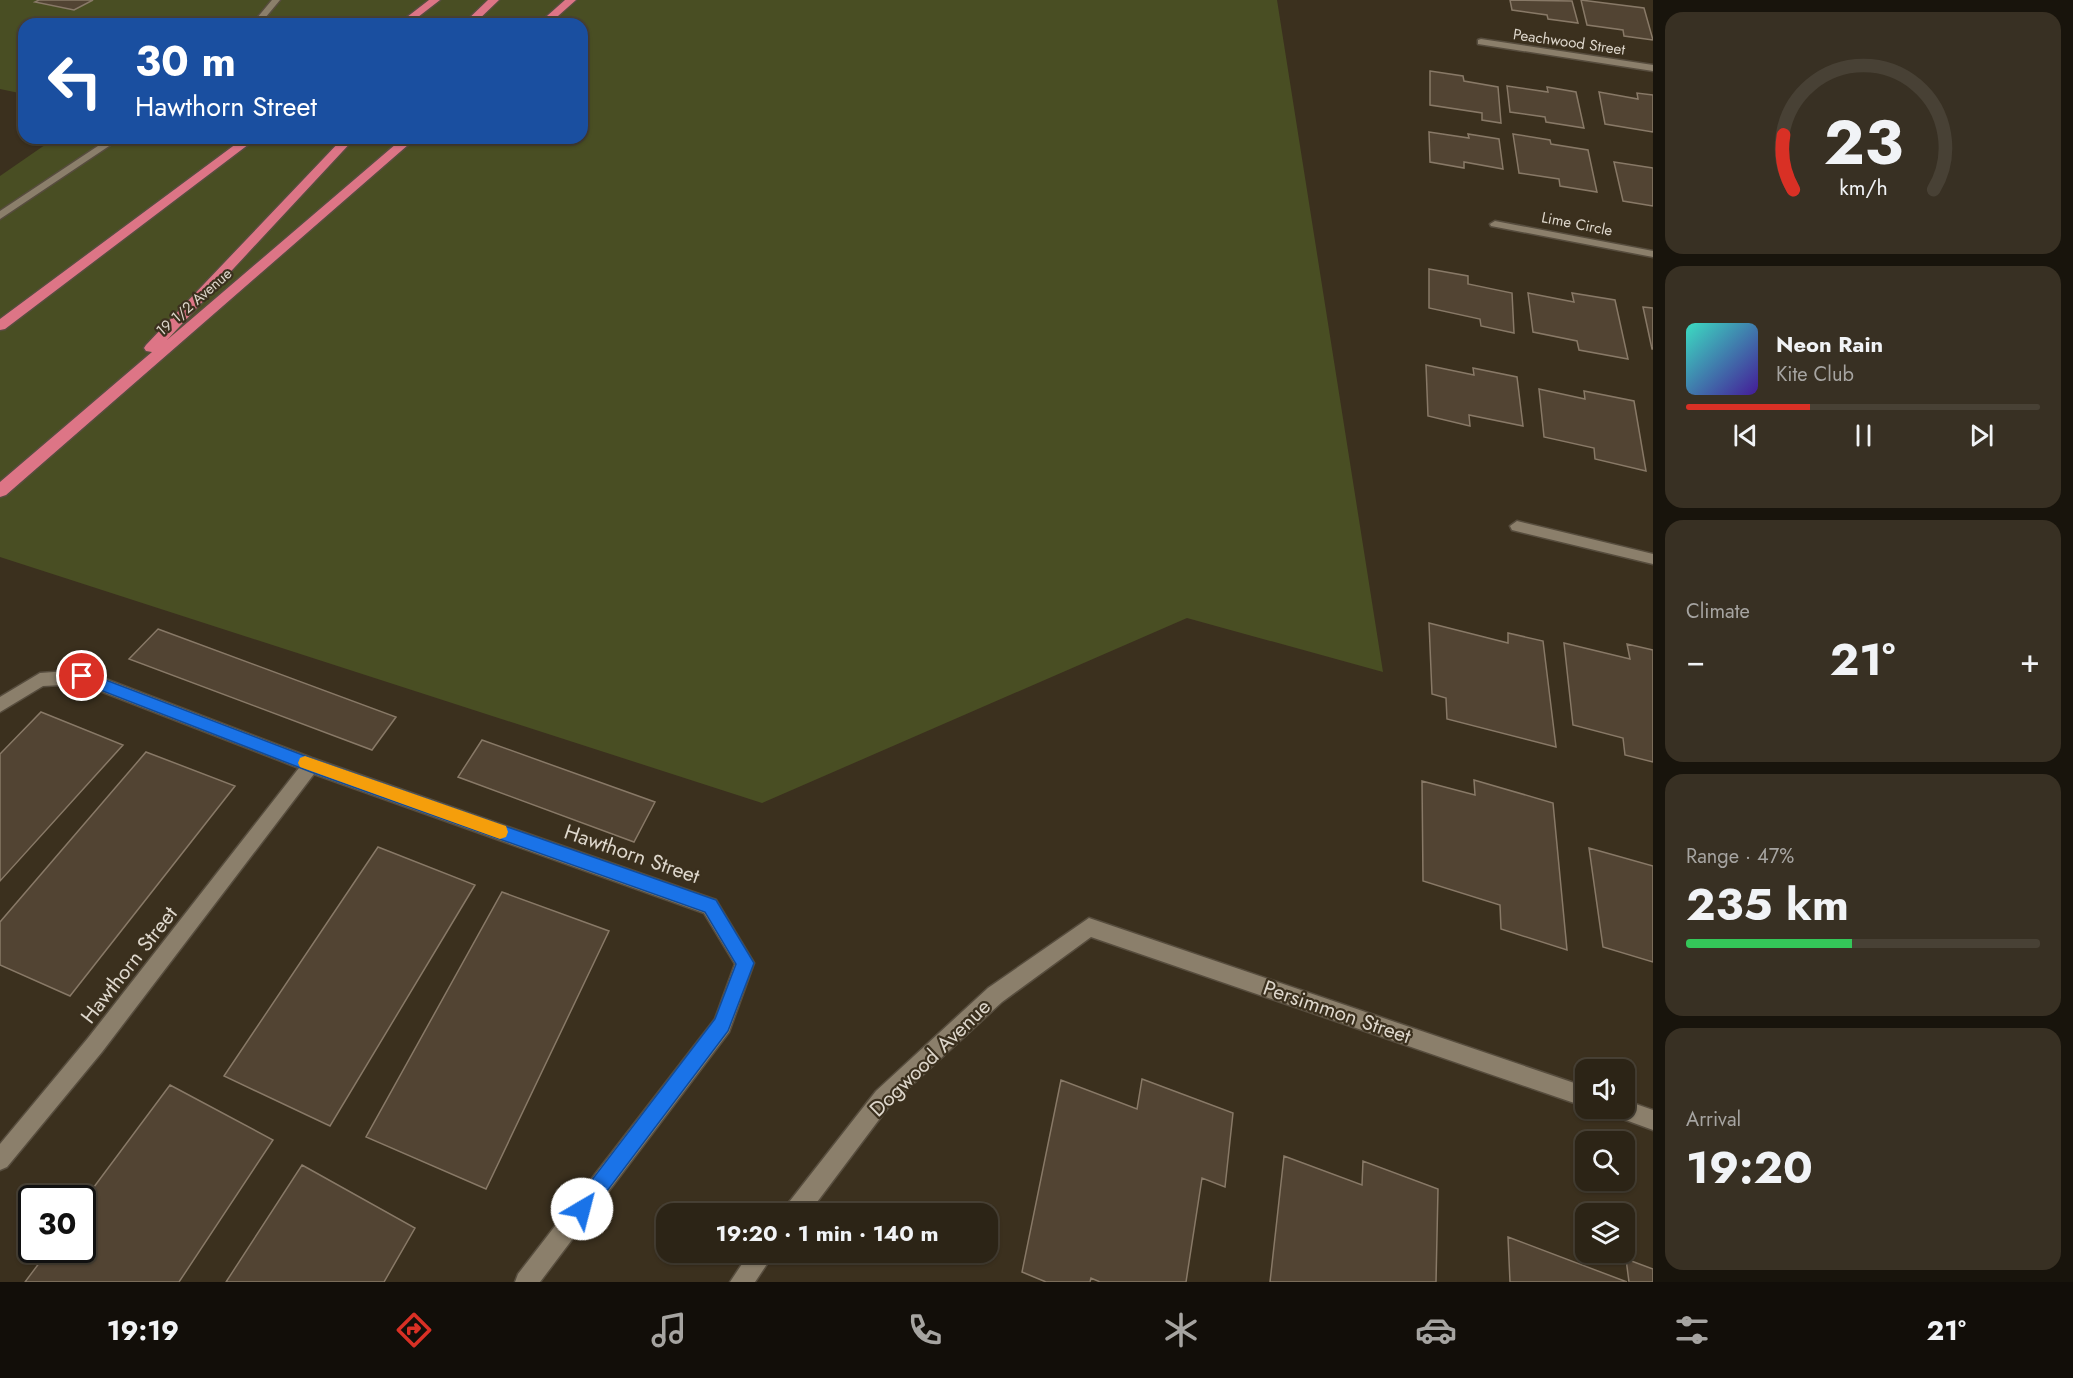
<!DOCTYPE html>
<html lang="en">
<head>
<meta charset="utf-8">
<style>
	:root { --surface:#2c2416; --page:#383023; --text:#f1f3f6; --muted:#a6a4a1; --line:#484135; --accent:#d93025 }
	body { margin:0; font-family:Jost,sans-serif; background:var(--page); color:var(--text); height:100vh; display:flex; flex-direction:column; font-size:22px; white-space:nowrap }
	* { box-sizing:border-box; margin:0 }
	p { font-size:20px; color:var(--muted) }
	.icon { flex:none; width:33px; height:33px; fill:none; stroke:currentColor; stroke-width:2; stroke-linecap:round; stroke-linejoin:round }
	.map { position:relative; flex:1; overflow:hidden }
	.side { display:flex; flex-direction:column; gap:12px; padding:12px; background:#18140c; width:420px }
	.side>* { flex:none }
	.hud { position:absolute; left:18px; top:18px; width:570px; height:126px; border-radius:18px; box-shadow:0 2px 4px #0004,0 0 0 2px var(--line); background:#1a4fa0; color:#fff; overflow:hidden }
	.controls { position:absolute; left:1575px; top:1059px; display:grid; gap:12px }
	.controls a { display:grid; place-items:center; width:60px; height:60px; border-radius:12px; background:var(--surface); box-shadow:0 2px 4px #0004,0 0 0 2px var(--line); font-size:30px }
	.speed { position:absolute; left:18px; top:1185px; display:flex; gap:12px; font-size:30px; font-weight:700; text-align:center }
	.speed>* { display:grid; place-content:center; width:78px; height:78px; border-radius:50%; background:var(--surface); box-shadow:0 2px 4px #0004,0 0 0 2px var(--line); line-height:1 }
	.speed .limit { border:3px solid #111; border-radius:9px; background:#fff; color:#111 }
	.pin { position:absolute; display:grid; place-items:center; width:51px; height:51px; color:#fff; margin:-26px; border:3px solid #fff; border-radius:50%; box-shadow:0 2px 6px #0007 }
	.me { position:absolute; width:66px; margin:-33px; rotate:37deg; stroke-linejoin:round; filter:drop-shadow(0 0 4px #0008) }
	.turn { display:flex; align-items:center; gap:21px; height:126px; padding:0 18px; font-size:27px }
	.turn .icon { width:78px; height:78px; stroke-width:2.5 }
	.turn b { display:block; font-size:42px; line-height:51px }
	.big { font-size:45px; font-weight:700; line-height:1.1 }
	.side .widget { flex:1; display:flex; flex-direction:column; justify-content:center; gap:9px; min-width:0; padding:0 21px; border-radius:18px; background:var(--page) }
	.side .dial { align-items:center; gap:0 }
	.dial svg { height:156px; overflow:visible; fill:none; stroke:var(--line); stroke-width:7; stroke-linecap:round; text-anchor:middle }
	.dial text { fill:var(--text); stroke:none }
	.song { display:flex; align-items:center; gap:18px }
	.cover { width:72px; height:72px; border-radius:9px; background:linear-gradient(135deg,hsl(170 70% 55%),hsl(260 70% 35%)) }
	.played { height:6px; border-radius:3px; background:linear-gradient(90deg,var(--accent) 35%,var(--line) 35%) }
	.keys { display:flex; justify-content:space-around; direction:ltr }
	.heat { display:flex; justify-content:space-between; align-items:center; font-size:33px; direction:ltr }
	.charge { height:9px; border-radius:4px; background:linear-gradient(90deg,#34c759 47%,var(--line) 0) }
	.trip { position:absolute; left:656px; top:1203px; width:342px; height:60px; border-radius:18px; background:var(--surface); box-shadow:0 2px 4px #0004,0 0 0 2px var(--line); font-weight:700; line-height:60px; text-align:center }
	.dock { display:flex; height:96px; justify-content:space-around; align-items:center; background:#120e09; color:var(--muted) }
	.dock .icon { width:42px; height:42px }
	.dock .on { color:var(--accent) }
	.dock b { font-size:27px; color:var(--text) }
	main { display:flex; flex:1; min-height:0 }
	.map>svg:first-child { display:block }
	.green { fill:#494e23 }
	.building { fill:#524433; stroke:#887967; stroke-width:1.5 }
	.lines { fill:none; stroke-linecap:round; stroke-linejoin:round }
	.minor-casing { stroke:#574d3e; stroke-width:3 }
	.highway-casing { stroke:#574d3e; stroke-width:3 }
	.minor { fill:#8b7f6b; fill-rule:evenodd }
	.highway { fill:#dd7586; fill-rule:evenodd }
	.route { fill:#1a73e8; stroke:#114b97; stroke-width:1.5 }
	.slow { fill:#f59e0b }
	.labels { text-anchor:middle; stroke-width:4.5; stroke-linejoin:round; paint-order:stroke }
	.far-street-label { font-size:15px; fill:#ded7cc; stroke:#3b301e }
	.near-street-label { font-size:21px; fill:#ded7cc; stroke:#3b301e }
</style>
</head>
<body>
<main>
<div class="map">
<svg width="1653" height="1282" viewBox="0 0 1653 1282">
	<rect width="100%" height="100%" fill="#3b301e"/>
	<path class="green" d="M0,0h1277l106,672 -196,-54 -425,185 -762,-246v-381l55,-38h527v-114h-558v70l-24,-5z"/>
	<path class="building" d="M39,0h54l-19,10 -39,-8z
		M1510,0l62,1 6,22 -30,-4 -1,-4 -35,-5z
		M1581,0l63,8 9,32 -29,-4 -1,-6 -36,-5z
		M1430,71l33,5 1,5 34,6 3,36 -19,-3v-7l-52,-8z
		M1507,86l41,6 -1,-5 29,5 8,36 -38,-6 -1,-5 -35,-5z
		M1599,92l39,7 -1,-6 16,2v37l-48,-8z
		M1429,132l40,6 -1,-4 31,5 4,30 -39,-7v6l-34,-6z
		M1513,134l37,6 1,4 37,6 9,42 -37,-6 -1,-7 -40,-6z
		M1614,162l39,6v38l-30,-5z
		M1429,269l39,7v8l44,9 2,40 -33,-7 -1,-7 -51,-11z
		M1528,293l46,9 -2,-9 43,7 13,59 -49,-9 -2,-9 -44,-9z
		M1643,307l10,1v41h-1z
		M1426,365l48,10 -1,-7 44,9 6,49 -54,-11 1,11 -42,-10z
		M1539,389l46,10 -1,-8 50,10 12,70 -51,-12 -1,-11 -50,-11z
		M1429,623l79,20v-10l35,8 13,106 -109,-28 -1,-21 -14,-4z
		M158,629l238,88 -24,33 -243,-91z
		M1564,643l66,16 -3,-15 26,6v112l-28,-7 -2,-17 -50,-13z
		M41,712l82,33 -123,136v-127z
		M482,740l173,62 -21,40 -176,-65z
		M146,752l89,34 -165,210 -70,-31v-43z
		M1474,780l79,23 14,147 -66,-21 -1,-24 -77,-24 -1,-100 53,14z
		M378,847l97,38 -145,241 -106,-50z
		M1589,848l64,18v96l-50,-15z
		M502,892l107,39 -123,258 -120,-52z
		M1142,1079l91,34 -8,74 -23,-9 -16,104h-86l-9,-4 -1,4h-44l-24,-10 39,-192 76,29z
		M170,1085l103,55 -94,142h-154l24,-32h33v-47z
		M1284,1156l78,29 1,-24 75,28 -2,93h-166z
		M302,1165l113,63 -31,54h-158z
		M1508,1237l119,45h-117z
		M1626,1259l27,10v13h-24z"/>
	<g class="lines">
		<defs>
			<path id="minor" d="M272,0h8l-20,24h-8z
				M1481,39l172,26v6l-175,-27v-4z
				M110,138h11l-121,81v-8z
				M1495,221l158,30v6l-162,-31 -1,-2z
				M1517,521l136,33v10l-141,-34 -2,-4z
				M82,670l230,88 404,142 38,63 -25,69 -189,250h-25l3,-8 197,-255 20,-55 -31,-51 -390,-139 -212,278 -95,115 -7,3v-26l88,-106 211,-270 -217,-84 -39,2 -43,26v-15l40,-24z
				M1089,918l497,169v20l-495,-170 -89,65 -112,103 -82,109h-24l2,-8 90,-115 112,-103z
				M1624,1100l29,10v20l-41,-15 -3,-7h15z
				M750,1252h25l-20,30h-25z"/>
			<path id="highway" d="M429,0h11l-31,24h-11z
				M488,0h11l-25,24h-11z
				M565,0h11l-27,24h-11z
				M244,138h13l-252,191 -5,1v-11z
				M343,138h12l-188,202 236,-202h13l-410,357 -6,2v-15l152,-130 -6,-1 -2,-3 2,-3z"/>
		</defs>
		<use href="#minor" class="minor-casing"/>
		<use href="#highway" class="highway-casing"/>
		<use href="#minor" class="minor"/>
		<use href="#highway" class="highway"/>
	</g>
	<path class="route" d="M82,671l231,88 403,141 38,63 -26,68 -139,184 -7,3 -7,-3 -2,-6 2,-7 140,-183 21,-55 -31,-52 -394,-140 -234,-91 -2,-5 2,-4z"/>
	<path class="slow" d="M305,756l195,68 6,2 2,6 -2,5 -6,2 -200,-72 -2,-4 2,-5z"/>
	<g class="labels">
		<g class="far-street-label">
			<text transform="translate(1569 42) rotate(8)" y="5">Peachwood Street</text>
			<text transform="translate(1577 224) rotate(11)" y="5">Lime Circle</text>
			<text transform="translate(194 302) rotate(-41)" y="5">19 1/2 Avenue</text>
		</g>
		<g class="near-street-label">
			<text transform="translate(632 854) rotate(19)" y="7">Hawthorn Street</text>
			<text transform="translate(129 965) rotate(-52)" y="7">Hawthorn Street</text>
			<text transform="translate(1337 1012) rotate(19)" y="7">Persimmon Street</text>
			<text transform="translate(930 1058) rotate(-44)" y="7">Dogwood Avenue</text>
		</g>
	</g>
</svg>
<div class="controls">
<a><svg class="icon" aria-label="sound" viewBox="0 0 24 24"><path d="M4 9h4l5-4v14l-5-4H4zM17 9q2 3 0 6"/></svg></a>
<a><svg class="icon" aria-label="search" viewBox="0 0 24 24"><circle cx="10" cy="10" r="6"/><path d="M15 15l6 6"/></svg></a>
<a><svg class="icon" aria-label="layers" viewBox="0 0 24 24"><path d="M12 4l9 5-9 5-9-5zM3 14l9 5 9-5"/></svg></a>
</div>
<div class="speed"><div class="limit">30</div></div>
<div class="pin" style="left:82px;top:676px;background:#d93025"><svg class="icon" aria-label="arrive" viewBox="0 0 24 24"><path d="M6 21V4h12l-3 4 3 4H6"/></svg></div>
<svg class="me" style="left:582px;top:1209px" viewBox="-20 -20 40 40"><circle r="19" fill="#fff"/><path d="M0-13L10 11 0 6-10 11z" fill="#1a73e8"/></svg>
<div class="trip">19:20 · 1 min · 140 m</div>
<div class="hud">
<div class="turn"><svg class="icon" aria-label="left" viewBox="0 0 24 24"><path d="M17 20v-9H6M10 6l-5 5 5 5"/></svg><div><b>30 m</b>Hawthorn Street</div></div>
</div>
</div>
<section class="side">
<div class="widget dial"><svg viewBox="0 0 100 80">
<path d="M14 69A42 42 0 1 1 86 69"/>
<path d="M14 69A42 42 0 0 1 9 41" stroke="#d93025"/>
<text x="50" y="56" font-size="32" font-weight="700">23</text>
<text x="50" y="72" font-size="11">km/h</text>
</svg></div>
<div class="widget">
<div class="song"><i class="cover"></i><div><b>Neon Rain</b><p>Kite Club</p></div></div>
<div class="played"></div>
<div class="keys"><svg class="icon" aria-label="previous" viewBox="0 0 24 24"><path d="M18 5L8 12l10 7zM5 5v14"/></svg><svg class="icon" aria-label="pause" viewBox="0 0 24 24"><path d="M8 5v14M16 5v14"/></svg><svg class="icon" aria-label="next" viewBox="0 0 24 24"><path d="M6 5l10 7-10 7zM19 5v14"/></svg></div>
</div>
<div class="widget"><p>Climate</p>
<div class="heat"><a>−</a><b class="big">21°</b><a>+</a></div>
</div>
<div class="widget"><p>Range · 47%</p><b class="big">235 km</b><div class="charge"></div></div>
<div class="widget"><p>Arrival</p><b class="big">19:20</b></div>
</section>
</main>
<nav class="dock">
<b>19:19</b>
<svg class="icon on" aria-label="directions" viewBox="0 0 24 24"><path d="M12 3l9 9-9 9-9-9zM9 14v-3h6M13 9l2 2-2 2"/></svg>
<svg class="icon" aria-label="music" viewBox="0 0 24 24"><path d="M9 18V5l10-2v13"/><circle cx="6" cy="18" r="3"/><circle cx="16" cy="16" r="3"/></svg>
<svg class="icon" aria-label="phone" viewBox="0 0 24 24"><path d="M5 4h4l2 5-3 2q2 4 5 5l2-3 5 2v4C11 20 4 13 5 4z"/></svg>
<svg class="icon" aria-label="climate" viewBox="0 0 24 24"><path d="M12 3v18M4 7l16 10M4 17L20 7"/></svg>
<svg class="icon" aria-label="car" viewBox="0 0 24 24"><path d="M5 17H2v-5l4-1 3-4h7l3 4 3 1v5h-3M9 17h6M6 11h13"/><circle cx="7" cy="17" r="2"/><circle cx="17" cy="17" r="2"/></svg>
<svg class="icon" aria-label="filters" viewBox="0 0 24 24"><path d="M4 7h16M4 17h16"/><circle cx="9" cy="7" r="2"/><circle cx="15" cy="17" r="2"/></svg>
<b>21°</b>
</nav>
</body>
</html>
